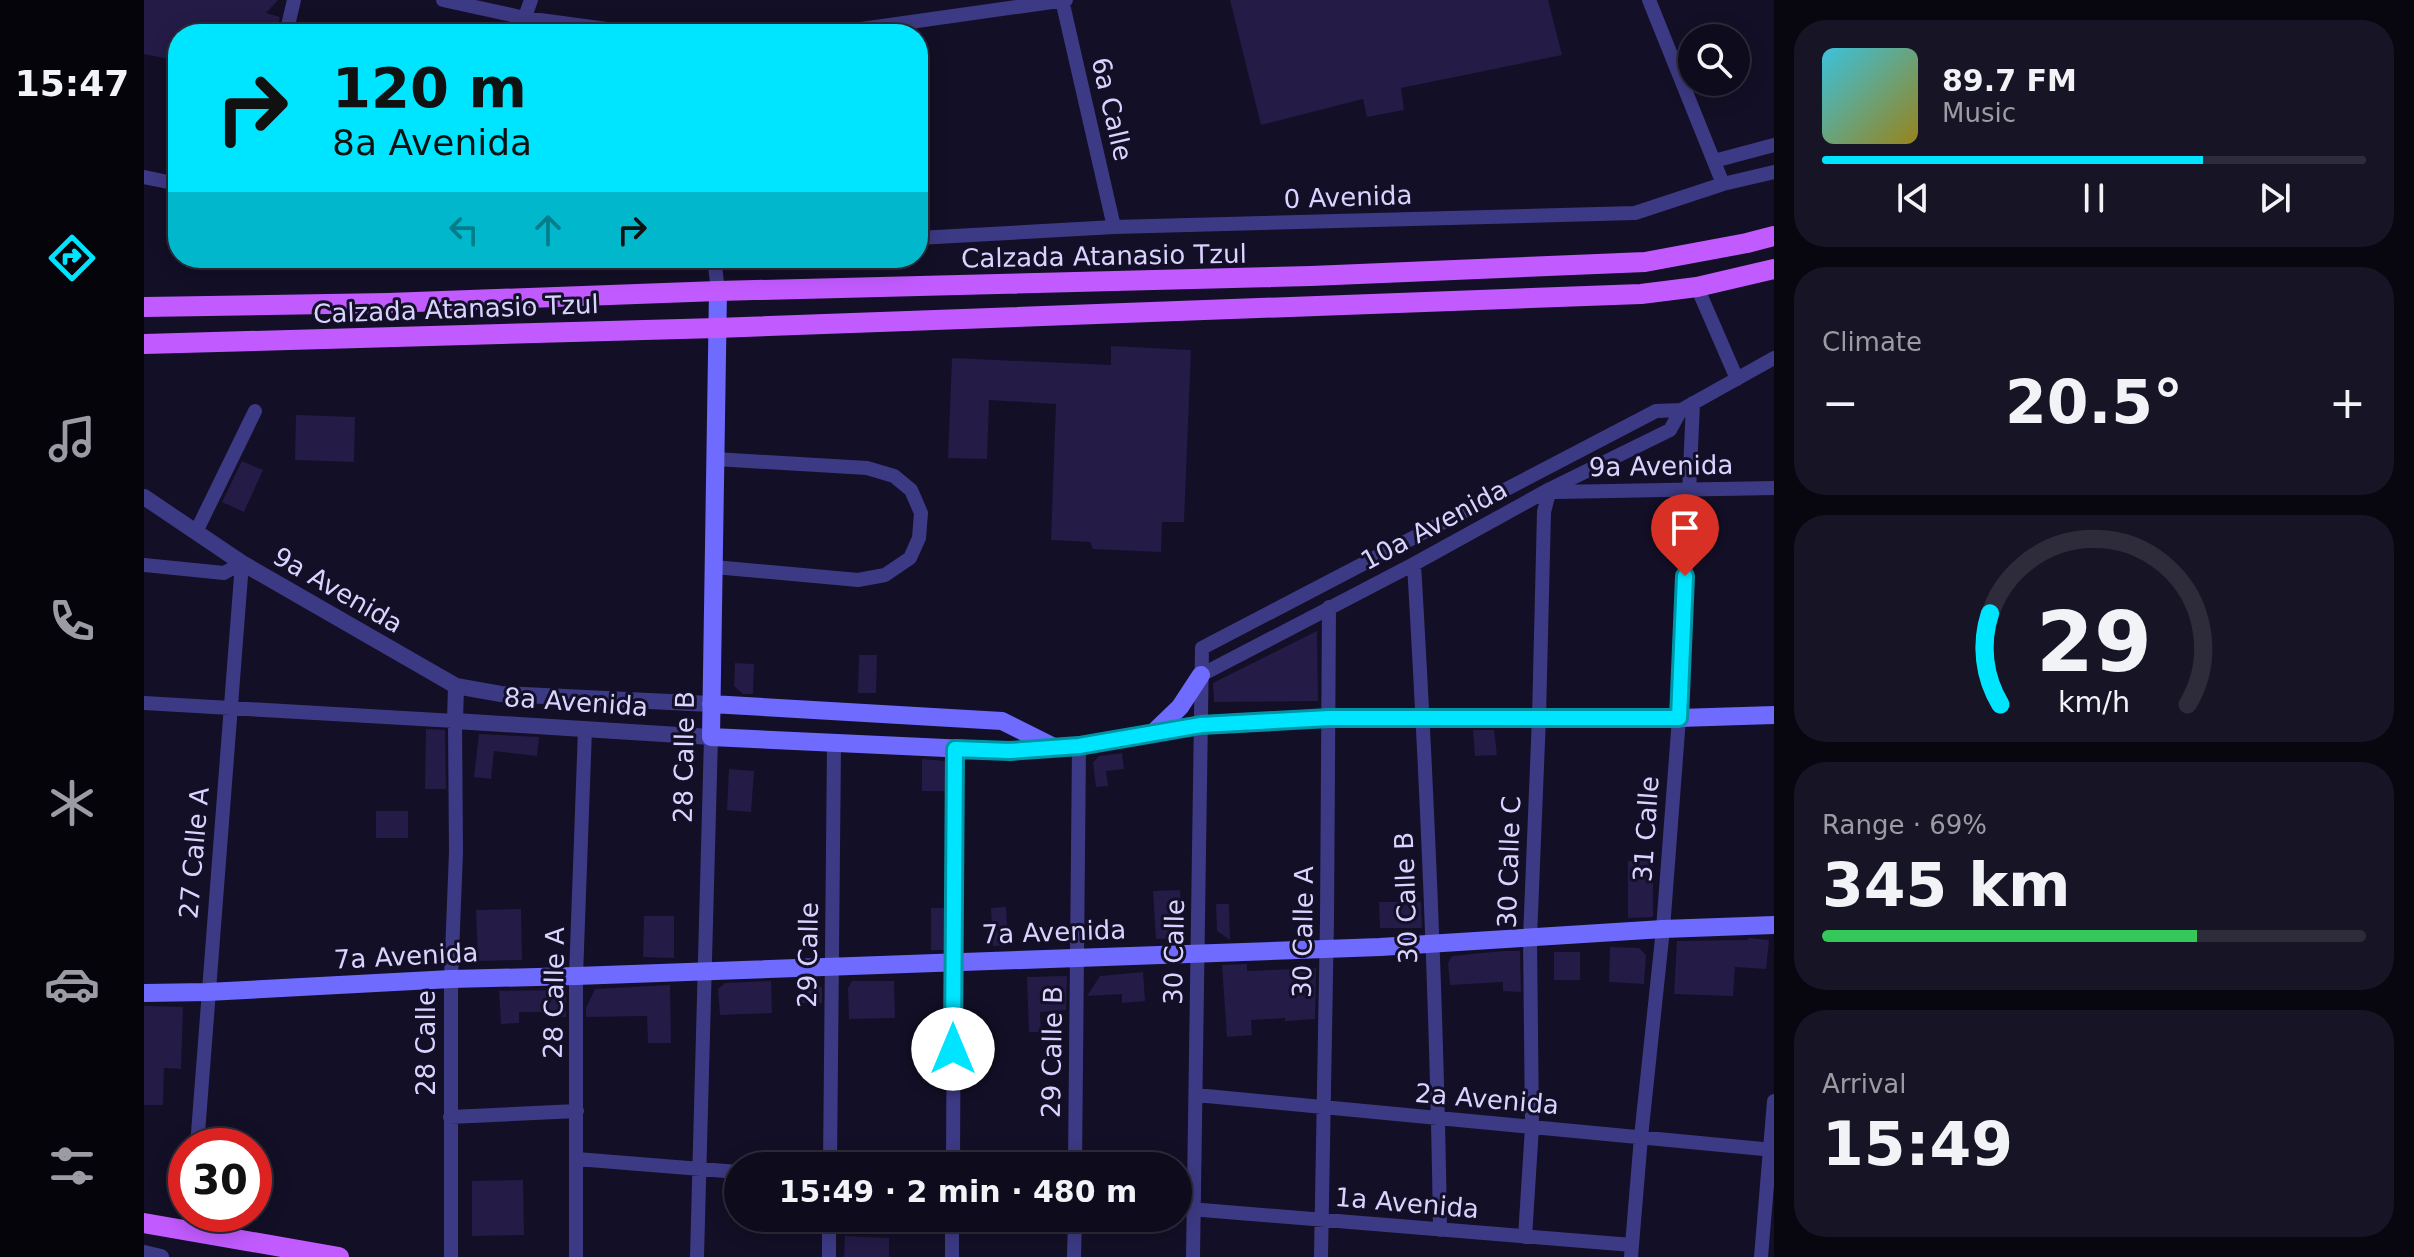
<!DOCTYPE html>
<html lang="en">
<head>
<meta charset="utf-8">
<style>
	:root { --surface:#0e0b1c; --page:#171425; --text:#f1f3f6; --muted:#9b9ba3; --line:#2e2b3b; --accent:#00e5ff }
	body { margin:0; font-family:"DejaVu Sans",sans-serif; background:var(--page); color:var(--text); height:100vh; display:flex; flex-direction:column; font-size:30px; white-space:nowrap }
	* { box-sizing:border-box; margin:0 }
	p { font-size:26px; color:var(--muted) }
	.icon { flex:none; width:44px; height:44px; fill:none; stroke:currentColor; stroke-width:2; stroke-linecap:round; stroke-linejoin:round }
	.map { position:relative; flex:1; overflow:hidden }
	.side { display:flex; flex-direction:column; gap:20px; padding:20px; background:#08060f; width:640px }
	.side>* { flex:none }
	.guide { position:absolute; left:24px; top:24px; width:760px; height:244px; border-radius:32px; box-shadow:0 4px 20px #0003,0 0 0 2px var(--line); background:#00e5ff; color:#111; overflow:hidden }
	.fabs { position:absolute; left:1534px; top:24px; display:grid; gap:16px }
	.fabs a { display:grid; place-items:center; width:72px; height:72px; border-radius:50%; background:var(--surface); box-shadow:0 4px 20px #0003,0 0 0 2px var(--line); font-size:40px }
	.speed { position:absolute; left:24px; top:1128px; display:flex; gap:16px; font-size:40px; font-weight:700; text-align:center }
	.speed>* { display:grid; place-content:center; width:104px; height:104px; border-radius:50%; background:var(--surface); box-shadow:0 4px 20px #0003,0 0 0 2px var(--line); line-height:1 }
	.speed .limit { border:12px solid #d22; background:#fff; color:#111 }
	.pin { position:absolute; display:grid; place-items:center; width:68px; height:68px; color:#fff; margin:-82px -34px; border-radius:50% 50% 50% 0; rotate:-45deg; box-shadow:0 0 8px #0007 }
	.pin .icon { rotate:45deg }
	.me { position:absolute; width:88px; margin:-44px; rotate:0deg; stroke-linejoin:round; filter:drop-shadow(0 0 6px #0008) }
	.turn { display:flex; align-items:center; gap:28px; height:168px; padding:0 32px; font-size:36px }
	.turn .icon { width:104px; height:104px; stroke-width:2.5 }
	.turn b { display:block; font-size:56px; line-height:68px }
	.lanes { display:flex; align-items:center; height:76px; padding:0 32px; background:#0003; justify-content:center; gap:40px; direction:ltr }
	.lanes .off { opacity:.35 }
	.big { font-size:60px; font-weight:800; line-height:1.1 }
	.side .widget { flex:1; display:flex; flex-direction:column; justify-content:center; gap:12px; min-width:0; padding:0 28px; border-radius:32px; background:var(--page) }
	.side .dial { align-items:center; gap:0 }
	.dial svg { height:208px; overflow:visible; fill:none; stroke:var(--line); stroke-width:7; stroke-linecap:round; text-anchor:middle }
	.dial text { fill:var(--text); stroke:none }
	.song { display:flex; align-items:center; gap:24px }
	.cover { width:96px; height:96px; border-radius:12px; background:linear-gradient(135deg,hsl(190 70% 55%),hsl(50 70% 35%)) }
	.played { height:8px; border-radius:4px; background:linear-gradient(90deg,var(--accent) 70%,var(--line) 70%) }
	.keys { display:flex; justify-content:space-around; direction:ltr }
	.heat { display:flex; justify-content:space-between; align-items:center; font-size:44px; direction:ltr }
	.charge { height:12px; border-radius:6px; background:linear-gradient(90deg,#34c759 69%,var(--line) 0) }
	.trip { position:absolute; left:580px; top:1152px; width:468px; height:80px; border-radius:40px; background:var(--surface); box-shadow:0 4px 20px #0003,0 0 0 2px var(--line); font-weight:800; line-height:80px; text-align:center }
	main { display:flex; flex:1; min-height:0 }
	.tabs { display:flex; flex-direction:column; width:144px; justify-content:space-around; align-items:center; background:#06040b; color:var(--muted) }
	.tabs .icon { width:56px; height:56px }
	.tabs .on { color:var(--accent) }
	.tabs b { font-size:36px; color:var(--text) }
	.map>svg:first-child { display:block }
	.building { fill:#241b47 }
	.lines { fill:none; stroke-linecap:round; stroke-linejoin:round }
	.minor { stroke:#3d3a85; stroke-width:14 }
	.tertiary { stroke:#3d3a85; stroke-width:16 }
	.secondary { stroke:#6f6bff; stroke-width:18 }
	.primary { stroke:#c25bff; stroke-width:20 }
	.route-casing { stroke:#0095a6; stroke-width:20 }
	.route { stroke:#00e5ff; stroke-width:14 }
	.labels { text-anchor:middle; stroke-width:6; stroke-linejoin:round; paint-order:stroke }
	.street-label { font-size:26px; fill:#d9d4ff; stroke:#130f26 }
</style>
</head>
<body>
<main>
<nav class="tabs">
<b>15:47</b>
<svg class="icon on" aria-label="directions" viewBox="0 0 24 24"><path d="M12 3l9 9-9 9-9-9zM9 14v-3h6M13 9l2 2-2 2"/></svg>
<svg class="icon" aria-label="music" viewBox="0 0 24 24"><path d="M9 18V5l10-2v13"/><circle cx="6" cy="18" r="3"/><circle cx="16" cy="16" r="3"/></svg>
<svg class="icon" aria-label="phone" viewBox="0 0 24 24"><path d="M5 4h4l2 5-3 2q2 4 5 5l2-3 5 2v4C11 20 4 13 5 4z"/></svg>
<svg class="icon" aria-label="climate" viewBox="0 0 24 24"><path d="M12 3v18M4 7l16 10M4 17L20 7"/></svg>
<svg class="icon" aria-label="car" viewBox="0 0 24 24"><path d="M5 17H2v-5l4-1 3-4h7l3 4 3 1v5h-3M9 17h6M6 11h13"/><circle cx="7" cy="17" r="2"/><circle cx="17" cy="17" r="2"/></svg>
<svg class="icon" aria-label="filters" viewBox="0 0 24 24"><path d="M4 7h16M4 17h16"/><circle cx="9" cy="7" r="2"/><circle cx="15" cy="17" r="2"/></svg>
</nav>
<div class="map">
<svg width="1630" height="1257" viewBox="0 0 1630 1257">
	<rect width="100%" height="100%" fill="#130f26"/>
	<path class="building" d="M0,0h134l-12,13 14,4 -4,17h-98v27l-34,-7z
		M1086,0h318l14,55 -161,33 3,22 -37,7 -4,-18 -102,26z
		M967,346l80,4 -7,172h-22l-1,30 -68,-3 -3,-7 -39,-2 5,-136 -67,-4 -2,59 -39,-1 4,-100 159,7z
		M152,415l59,2 -1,45 -59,-2z
		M98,461l21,9 -19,42 -22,-10z
		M1173,631l1,70 -104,1 -1,-19z
		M715,655h18l-1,38h-18z
		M591,663l19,1 -1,30h-10l-9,-8z
		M282,729l19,1 1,59h-21z
		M1329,730h21l3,25 -22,1z
		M335,734l60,3 -2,19 -43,-5 -3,28 -17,-2z
		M978,753l2,16 -18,2 2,15 -12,1 -3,-24 6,-7z
		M778,759l23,2v30h-23z
		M585,769l25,2 -3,41 -24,-2z
		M232,811h32v27h-32z
		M1484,861h25v56l-25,1z
		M1036,890l3,48 -27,1 -3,-48z
		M1235,902h42l1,26h-42z
		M1072,904h13l1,36 -13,-9z
		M862,907l2,38 -15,1 -2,-38z
		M787,908h13v42h-13z
		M377,909l1,51 -44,1 -2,-51z
		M500,916h30v42l-31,-1z
		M1604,938l21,2 -3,29 -31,-2 -2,29 -59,-2 3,-53 71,-1z
		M1466,947l29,1 7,7 -2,29 -35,-2z
		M1359,951h17l1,41 -18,-1v-9l-53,3 -2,-22 4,-7z
		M1410,952h26v28h-26z
		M1103,964v7l69,-3 -1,51 -30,2v-3l-34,2 1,15 -25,2 -5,-72z
		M999,972l2,29 -23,2v-9l-35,2 13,-20z
		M920,976h3l-1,34 -26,2 1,20h-12l-2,-55z
		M627,981l1,32 -52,2 -2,-26 7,-6z
		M658,981h13l7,7v15h-20z
		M708,981h42l1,37 -46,1 -1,-31z
		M526,985l1,58h-23l-1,-27 -61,1v-9l9,-19z
		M422,990v27h-10l-1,-5h-36v11l-18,1 -2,-33z
		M0,1006l39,1 -2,62 -17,-1 -1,37h-19z
		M379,1180l1,55 -52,1v-55z
		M701,1236l44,2v19h-45z"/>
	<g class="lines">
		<path class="minor" d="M299,0l82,18 119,16
			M918,0l52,227
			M1505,0l74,184
			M142,34l8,-34
			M375,34l12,-34
			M682,34l240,-34
			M1570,161l60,-16
			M0,177l34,7
			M774,238l196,-11 521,-14 88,-29 51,-12
			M295,258l5,2 43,-2
			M570,258l4,33
			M1553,287l40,92
			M52,532l59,-121
			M1270,564c13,222 23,444 26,666
			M0,565l80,8 18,-10
			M570,567l144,13 27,-5 25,-17 9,-20 2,-25 -10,-23 -17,-14 -27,-8 -152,-9
			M1057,675l213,-111 136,-75 120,-59 11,-20
			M0,703l311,18 1,131 -5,127v278
			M1052,1095l578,55
			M306,1117l127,-6
			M53,1146l45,-583
			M433,1159l161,13
			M686,1166l4,-422
			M809,1166l2,-417
			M931,1166l4,-420
			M1034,1208l454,37
			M1381,1237l7,-110 -2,-189 9,-221 5,-205 6,-23 6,3 218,-4
			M432,1257v-281l9,-247
			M553,1257l14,-520
			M685,1257v-39
			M808,1257v-39
			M930,1257l1,-39
			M1049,1257l9,-609 454,-237 25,-1 93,-52
			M1177,1257l6,-337 2,-313
			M1487,1257l10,-120 22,-208 16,-211 14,-315
			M1617,1257l13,-156"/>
		<path class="tertiary" d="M0,497l98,66 214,123 45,8 210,10
			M312,686l-1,35 256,16
			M0,1253l17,4"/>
		<path class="secondary" d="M574,291l-7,446 299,14 69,-5 122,-21 128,-7h350l95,-3
			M567,704l291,17 50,25
			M1010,732l26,-25 21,-32
			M0,993l63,-1 244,-13 125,-3 804,-29 283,-18 111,-4"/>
		<path class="primary" d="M0,307l244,-4 330,-12 593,-15 334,-14 102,-19 27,-7
			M0,344l573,-16 924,-34 56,-7 77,-18
			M0,1223l195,34"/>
	</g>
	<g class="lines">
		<defs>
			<path id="route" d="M809,1049l2,-300 55,2 69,-5 122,-21 128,-7h350l6,-142"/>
		</defs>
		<use href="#route" class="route-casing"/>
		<use href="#route" class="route"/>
	</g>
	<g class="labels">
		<g class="street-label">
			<text transform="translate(968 109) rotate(77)" y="9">6a Calle</text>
			<text transform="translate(1204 197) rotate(-2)" y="9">0 Avenida</text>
			<text transform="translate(960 256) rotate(-1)" y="9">Calzada Atanasio Tzul</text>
			<text transform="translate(312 309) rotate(-2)" y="9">Calzada Atanasio Tzul</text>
			<text transform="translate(1517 466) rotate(-1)" y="9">9a Avenida</text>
			<text transform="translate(1290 525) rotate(-28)" y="9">10a Avenida</text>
			<text transform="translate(194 590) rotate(30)" y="9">9a Avenida</text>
			<text transform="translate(432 702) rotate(4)" y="9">8a Avenida</text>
			<text transform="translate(540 757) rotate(-89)" y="9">28 Calle B</text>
			<text transform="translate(1502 829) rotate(-86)" y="9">31 Calle</text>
			<text transform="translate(50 853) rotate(-85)" y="9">27 Calle A</text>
			<text transform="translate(1365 862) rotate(-88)" y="9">30 Calle C</text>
			<text transform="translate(1262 898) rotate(-92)" y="9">30 Calle B</text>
			<text transform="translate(910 932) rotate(-2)" y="9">7a Avenida</text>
			<text transform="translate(1159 932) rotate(-89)" y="9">30 Calle A</text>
			<text transform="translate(1030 952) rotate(-89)" y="9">30 Calle</text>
			<text transform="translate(664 955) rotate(-89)" y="9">29 Calle</text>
			<text transform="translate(262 956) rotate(-3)" y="9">7a Avenida</text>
			<text transform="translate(410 993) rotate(-89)" y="9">28 Calle A</text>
			<text transform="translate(282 1043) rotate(-90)" y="9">28 Calle</text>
			<text transform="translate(908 1052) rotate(-89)" y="9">29 Calle B</text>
			<text transform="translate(1343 1099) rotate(5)" y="9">2a Avenida</text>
			<text transform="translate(1263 1203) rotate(5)" y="9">1a Avenida</text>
		</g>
	</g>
</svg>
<div class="fabs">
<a><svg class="icon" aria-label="search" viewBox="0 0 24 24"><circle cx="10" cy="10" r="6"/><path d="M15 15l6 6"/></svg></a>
</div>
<div class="speed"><div class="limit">30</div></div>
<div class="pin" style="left:1541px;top:576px;background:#d93025"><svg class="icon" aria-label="arrive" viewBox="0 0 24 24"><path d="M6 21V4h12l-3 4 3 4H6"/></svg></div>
<svg class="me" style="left:809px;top:1049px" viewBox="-20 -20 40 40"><circle r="19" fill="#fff"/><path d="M0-13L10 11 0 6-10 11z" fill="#00e5ff"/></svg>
<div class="trip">15:49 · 2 min · 480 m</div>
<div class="guide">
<div class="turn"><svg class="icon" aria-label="right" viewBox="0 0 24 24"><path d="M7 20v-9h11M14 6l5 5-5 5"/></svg><div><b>120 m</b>8a Avenida</div></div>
<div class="lanes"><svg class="icon off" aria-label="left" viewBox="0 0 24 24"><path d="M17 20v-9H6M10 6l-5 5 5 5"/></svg><svg class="icon off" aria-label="ahead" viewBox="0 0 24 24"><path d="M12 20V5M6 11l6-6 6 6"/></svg><svg class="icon" aria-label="right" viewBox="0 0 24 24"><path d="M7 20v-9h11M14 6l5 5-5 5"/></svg></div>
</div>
</div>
<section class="side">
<div class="widget">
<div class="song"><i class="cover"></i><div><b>89.7 FM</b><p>Music</p></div></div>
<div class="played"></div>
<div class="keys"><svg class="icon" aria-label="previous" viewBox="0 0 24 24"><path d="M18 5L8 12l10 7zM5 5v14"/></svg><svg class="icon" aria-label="pause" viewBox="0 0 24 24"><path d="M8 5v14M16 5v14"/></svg><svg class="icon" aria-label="next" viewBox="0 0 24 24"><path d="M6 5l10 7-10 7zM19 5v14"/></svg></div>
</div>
<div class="widget"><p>Climate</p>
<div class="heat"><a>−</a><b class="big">20.5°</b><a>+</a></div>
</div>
<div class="widget dial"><svg viewBox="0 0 100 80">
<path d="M14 69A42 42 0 1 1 86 69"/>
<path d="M14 69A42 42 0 0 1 10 34" stroke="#00e5ff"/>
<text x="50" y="56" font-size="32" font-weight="700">29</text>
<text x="50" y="72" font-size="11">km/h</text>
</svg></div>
<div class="widget"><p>Range · 69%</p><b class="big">345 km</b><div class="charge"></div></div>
<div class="widget"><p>Arrival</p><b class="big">15:49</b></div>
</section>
</main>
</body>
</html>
